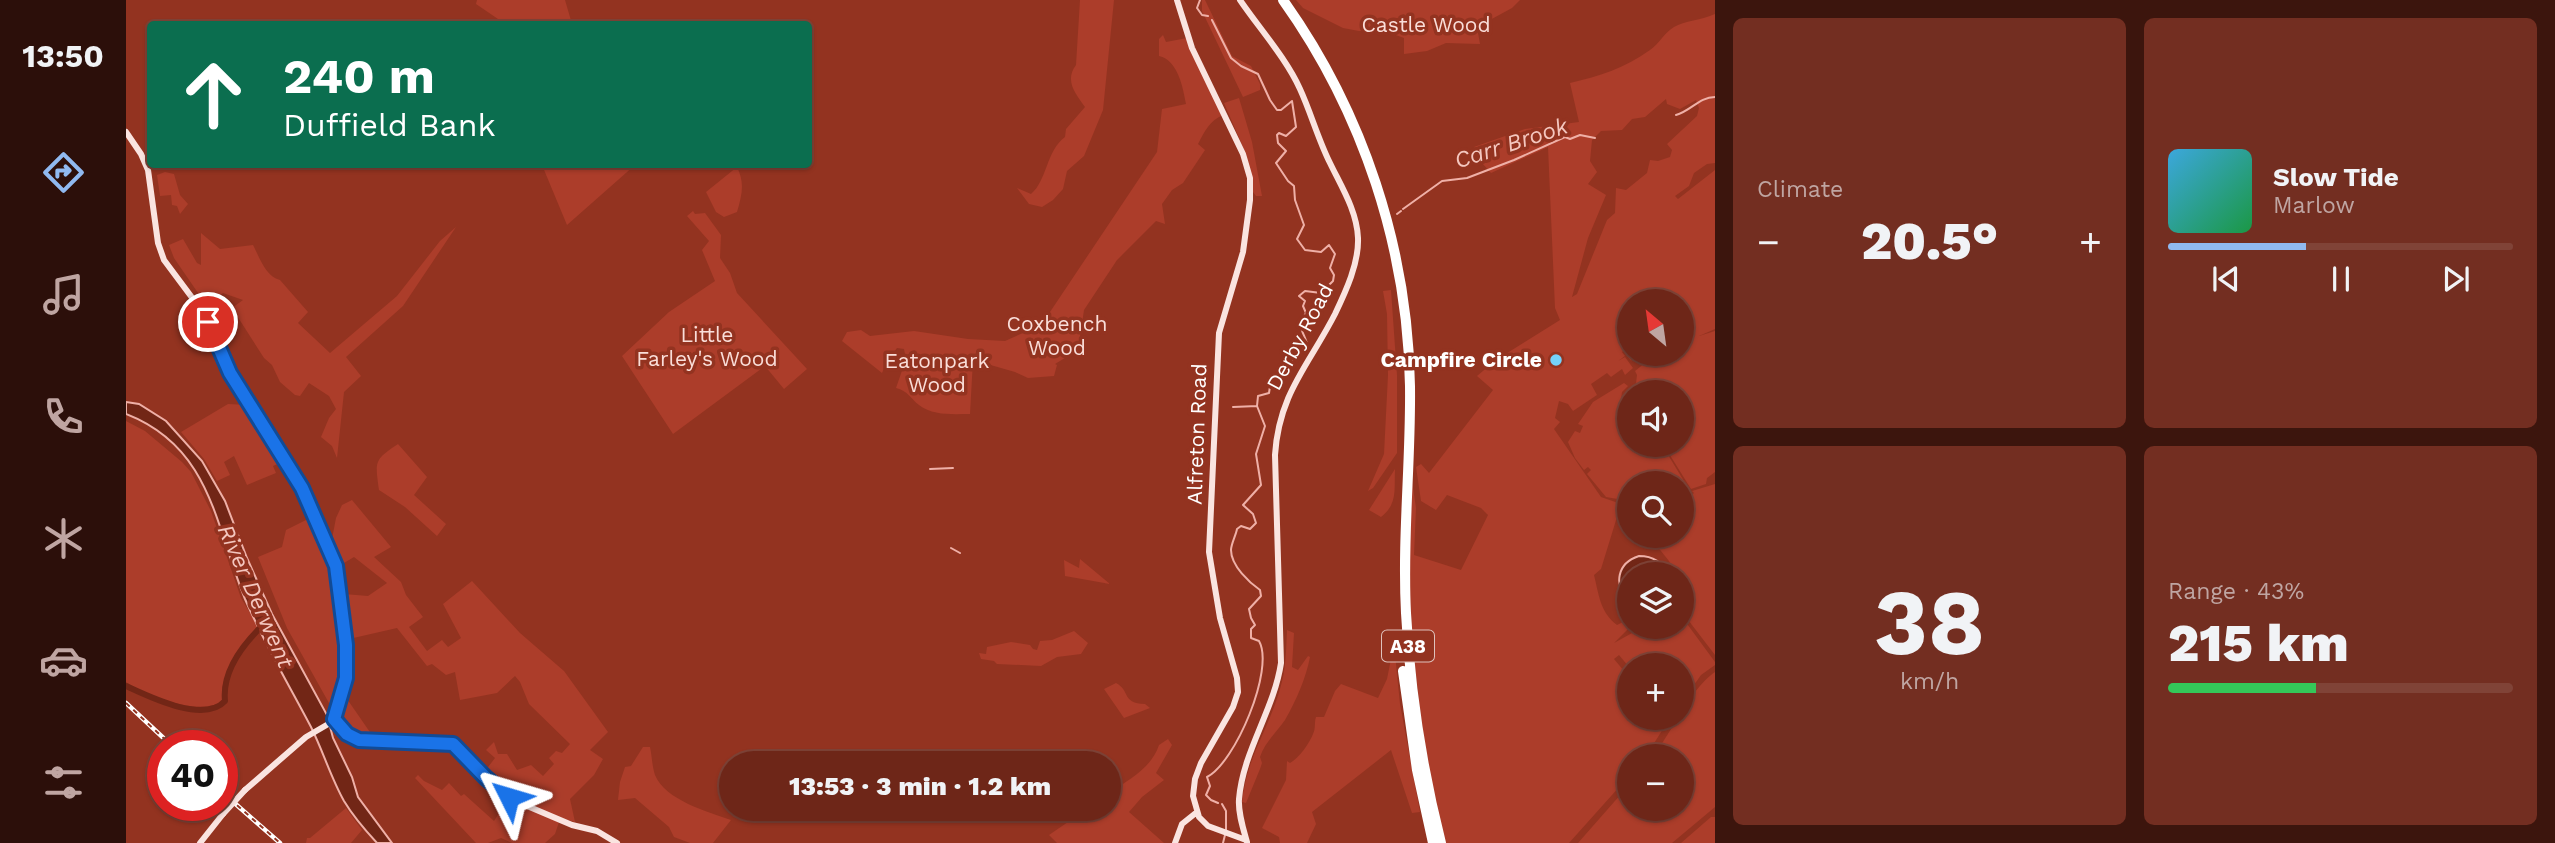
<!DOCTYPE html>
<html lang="en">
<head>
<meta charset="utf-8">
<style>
	:root { --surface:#6e2618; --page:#732e21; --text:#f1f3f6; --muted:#bfa5a2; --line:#804337; --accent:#90b9f0 }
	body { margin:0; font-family:"Work Sans",sans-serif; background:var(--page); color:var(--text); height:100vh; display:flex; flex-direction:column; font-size:26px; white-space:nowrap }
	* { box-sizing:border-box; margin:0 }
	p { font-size:23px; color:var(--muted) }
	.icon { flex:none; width:38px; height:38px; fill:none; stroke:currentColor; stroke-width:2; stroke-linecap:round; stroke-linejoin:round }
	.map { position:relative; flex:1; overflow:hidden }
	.sheet { display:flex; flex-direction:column; gap:18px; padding:18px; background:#3c150d; width:840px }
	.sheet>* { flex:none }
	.hud { position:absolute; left:21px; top:21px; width:665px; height:147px; border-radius:7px; box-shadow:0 2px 5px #0004,0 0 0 2px var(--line); background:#0b6e4f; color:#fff; overflow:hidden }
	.needle { width:46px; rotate:331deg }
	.buttons { position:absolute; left:1491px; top:289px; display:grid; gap:14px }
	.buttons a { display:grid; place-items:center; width:77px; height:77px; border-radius:50%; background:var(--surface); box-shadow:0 2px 5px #0004,0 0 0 2px var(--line); font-size:35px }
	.speed { position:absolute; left:21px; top:730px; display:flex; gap:14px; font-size:35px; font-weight:700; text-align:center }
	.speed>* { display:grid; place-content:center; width:91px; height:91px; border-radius:50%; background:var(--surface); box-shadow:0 2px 5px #0004,0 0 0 2px var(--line); line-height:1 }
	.speed .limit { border:10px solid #d22; background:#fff; color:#111 }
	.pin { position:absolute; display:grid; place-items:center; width:60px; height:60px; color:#fff; margin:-30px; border:4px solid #fff; border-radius:50%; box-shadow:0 2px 7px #0007 }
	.me { position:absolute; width:77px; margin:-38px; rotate:310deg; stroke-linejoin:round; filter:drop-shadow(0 0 5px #0008) }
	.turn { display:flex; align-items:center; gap:24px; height:147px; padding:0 21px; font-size:32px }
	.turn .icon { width:91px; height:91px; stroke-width:2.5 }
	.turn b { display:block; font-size:49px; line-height:60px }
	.big { font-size:52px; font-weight:800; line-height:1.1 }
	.sheet .card { flex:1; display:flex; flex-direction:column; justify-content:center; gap:10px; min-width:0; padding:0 24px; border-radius:10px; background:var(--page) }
	.sheet .dial { align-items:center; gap:0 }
	.dial b { font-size:91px; line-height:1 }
	.song { display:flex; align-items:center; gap:21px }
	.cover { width:84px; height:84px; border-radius:10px; background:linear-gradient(135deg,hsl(200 70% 55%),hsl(140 70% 35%)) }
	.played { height:7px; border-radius:4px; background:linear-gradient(90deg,var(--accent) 40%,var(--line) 40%) }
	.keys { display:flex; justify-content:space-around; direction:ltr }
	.heat { display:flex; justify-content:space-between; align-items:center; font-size:38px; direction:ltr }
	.charge { height:10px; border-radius:5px; background:linear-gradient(90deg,#34c759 43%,var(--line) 0) }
	.sheet .tiles { flex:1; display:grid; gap:18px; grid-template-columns:repeat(2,1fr) }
	.trip { position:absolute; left:593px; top:751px; width:402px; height:70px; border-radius:35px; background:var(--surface); box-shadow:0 2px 5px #0004,0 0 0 2px var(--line); font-weight:800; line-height:70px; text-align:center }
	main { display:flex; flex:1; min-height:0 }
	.tabs { display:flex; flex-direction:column; width:126px; justify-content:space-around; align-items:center; background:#2c0f0a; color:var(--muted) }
	.tabs .icon { width:49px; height:49px }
	.tabs .active { color:var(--accent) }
	.tabs b { font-size:32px; color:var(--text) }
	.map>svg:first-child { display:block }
	.green { fill:#ac3d2a; fill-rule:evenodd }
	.water { fill:#722616; stroke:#efb0a7; stroke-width:2 }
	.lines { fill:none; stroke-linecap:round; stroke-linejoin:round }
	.stream { stroke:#efb0a7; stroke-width:2 }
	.river { stroke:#722616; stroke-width:6 }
	.secondary { stroke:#fae4e0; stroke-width:6 }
	.highway { stroke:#fff; stroke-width:10 }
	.rail-casing { stroke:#fff; stroke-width:4.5 }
	.rail { stroke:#933320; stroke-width:2; stroke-dasharray:5; stroke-linecap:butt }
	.secondary-bridge { stroke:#fae4e0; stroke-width:6 }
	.route-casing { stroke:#114b97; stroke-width:18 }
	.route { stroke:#1a73e8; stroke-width:12 }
	.poi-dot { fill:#74d1fa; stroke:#933320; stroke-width:2.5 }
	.labels { text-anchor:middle; stroke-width:7; stroke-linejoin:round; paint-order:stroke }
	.shield { fill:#933320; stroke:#dfc2bc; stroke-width:2 }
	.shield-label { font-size:19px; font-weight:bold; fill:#fff }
	.park-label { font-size:21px; fill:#faded9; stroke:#933320 }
	.street-label { font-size:21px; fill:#fff; stroke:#933320 }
	.poi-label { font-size:21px; font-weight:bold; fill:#fff; stroke:#933320; text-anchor:end }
	.water-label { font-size:23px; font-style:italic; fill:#f4c7bf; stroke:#933320 }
</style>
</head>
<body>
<main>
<nav class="tabs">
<b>13:50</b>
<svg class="icon active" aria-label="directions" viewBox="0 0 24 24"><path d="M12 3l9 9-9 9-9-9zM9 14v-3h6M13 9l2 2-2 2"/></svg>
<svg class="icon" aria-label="music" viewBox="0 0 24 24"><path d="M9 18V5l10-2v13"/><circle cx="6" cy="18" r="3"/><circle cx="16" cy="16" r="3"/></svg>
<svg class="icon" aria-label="phone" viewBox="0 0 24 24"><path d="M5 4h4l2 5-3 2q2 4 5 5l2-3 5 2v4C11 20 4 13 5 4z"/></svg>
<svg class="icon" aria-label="climate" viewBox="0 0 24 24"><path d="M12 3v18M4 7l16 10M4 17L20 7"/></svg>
<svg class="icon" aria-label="car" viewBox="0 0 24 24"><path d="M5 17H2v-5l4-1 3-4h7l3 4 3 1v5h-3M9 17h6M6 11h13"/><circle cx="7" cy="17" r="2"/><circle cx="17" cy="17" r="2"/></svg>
<svg class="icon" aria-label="filters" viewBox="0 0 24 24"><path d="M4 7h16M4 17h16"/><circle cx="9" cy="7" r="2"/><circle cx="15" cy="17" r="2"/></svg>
</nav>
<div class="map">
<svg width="1589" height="843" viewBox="0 0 1589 843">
	<rect width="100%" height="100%" fill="#933320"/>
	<path class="green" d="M351,0h88l7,24h-79l5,-5 -22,-15z
		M954,0h34l-11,110 -19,46 -17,15 -4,18 -10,11 -11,7 -13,-3 -12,-16 14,6c16,-13 15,-43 34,-57l1,-8 19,-22c-9,-13 -21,-26 -9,-42z
		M1076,0h3l27,56 19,10 9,18v6l-17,7 -41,-86z
		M1170,0h224l-8,8 -35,19 3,17 -34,-1 -19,8 -23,3v-16l-22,-8 -23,1 -16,-3 -40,-20z
		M1589,14v149l-8,1 -13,9 -5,13 -14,10 3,3 37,-29v159l-16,7 16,-5v141l-8,6 -1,6 -15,5 -23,-37 4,-3v-4l10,-1v-52h-47l2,-17 -2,-4 21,-17 5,2 6,-2h15v-8l3,-2 -3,-5v-38h-53l-1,52 4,9 -9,-11 -1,1 3,4 -7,5 7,-4 8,11 -8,7 -3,-6 -11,8 -4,-4 -16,11 6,11 -24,16 -5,-7 -9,-3 -4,17 5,4 -6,7 47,68 20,7 -20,65 -7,6c5,20 6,37 23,50l8,-4 4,7 -15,15 29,-16 39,-1v-9l33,45v3l-14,10 -19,27v-37h-53v2l-10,-12 -5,4 15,18v41h36l3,3 -22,35h-17v20l-60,67h-124l-11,-45 -12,-72 -14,-119 4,-126 4,27 -2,47 47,15 27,-55 -7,-7 -34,-13 -11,15 -15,-9 -5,-34 5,-3 8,9 64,-83 -16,-14 19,-16 64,-40 -5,-12 -7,-161 -57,26 -18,-20 1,-6 51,-18 54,-7 -9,-39c30,-7 55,-15 80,-33 9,-6 14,-17 24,-23 10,-6 28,-7 41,-13zM1540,99l1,5 13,5 16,-9 3,8 -2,8 -30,28 5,6 -2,7 -12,4 -8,-1 -3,13 -21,17 -10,-2 -1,25 -8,7 -30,74 -5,3 16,-59 18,-43 -18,-11 9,-12 -7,-11 2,-21 9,-9 21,-1 10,-11 13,-2z
		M1037,35l3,7 21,-4 36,77c-14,6 -18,16 -25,29l7,6 -22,33 -11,7 -10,14 3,20 -9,-3 -39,39 -33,50 -6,40 -23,14 2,1 -3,11 -26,2 -13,-6 -42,-12 -3,54c-17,0 -37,2 -51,-9 -9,-7 -11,-14 -23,-17l10,-29 -2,-10 -7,-1 -10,13 -5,12 -40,-32 5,-9 14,-2 9,6 44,-5 54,8 37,2 18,-8 25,-18 109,-163 5,-43 24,-5c-3,-16 -8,-44 -27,-48v-17z
		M1113,98l13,44 10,54h-6l-3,-4 -7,-38 -22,-51z
		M416,165h93l-68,60z
		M611,167c8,16 5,28 0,45l-13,5 -8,-5 -10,-20z
		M39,172l9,2 6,21 8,9 -8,10 -3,-8 -5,-1 -1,-10 -11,1 -3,-21z
		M567,211l2,3 10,-1 16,22 -1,23 10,15 7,20 70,76 -23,20 -19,-23 -92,68 -51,-78 47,-44 46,-31 -13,-31 7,-9 -22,-25z
		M330,227l-53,79 -57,51 15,19 -17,16 -7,66 -5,-12 -11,-9 8,-19 7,-9 -7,-13 -20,-13 -9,13 -5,-1 -15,-13 -8,-17 -8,-7 -32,-50 11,-8 -20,-7 -16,13 -33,-48 -5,-13 14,-6 14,24 4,2v-32l19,16 33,-4c7,13 12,31 27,35l28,32 -10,11 32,30 67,-57 43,-55z
		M1265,290l6,85v78l-24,35 -5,3 16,-37 4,-79 -1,-61 -4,-23z
		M1498,383l4,3 -6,6 -2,15 3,4 6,-3v36l33,1 28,46 -8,9v-17h-53v18l-23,-4 -19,-23 4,-4 -3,-3 -4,3 -9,-12 -7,-16 7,-11 5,2 3,-7 -5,-2 15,-22z
		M102,404l19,1 37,56 -11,5 3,7 -29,12 -13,-29 -10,6 6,13 -13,6 -13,-22 -23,-27z
		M0,421l19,10 37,31 9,10 20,39 30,87 17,28c-16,20 -40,47 -35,75 -23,15 -76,-4 -97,-19z
		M272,444l29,33 -13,18 32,29 -9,12 -32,-29 -26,-17c-4,-29 -5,-30 19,-46z
		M1269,469c-1,20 3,35 -14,48l-12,-7z
		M1589,484v171l-33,-43v-38h-7l-6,-13 -20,-25h33v-32l12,-11 -2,-2z
		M226,500l39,47 -17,10 27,25 5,13 17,22 -14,10 18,24 15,-11 6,7 13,-9 -18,-34 29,-23 48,52 44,38 44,61 -18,18 13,9 -9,16 -24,24 5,23c-28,-6 -60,-23 -82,-42l1,-3 -9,-6 10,-13 -9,-8 8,-8 4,12h9l10,16 14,-5 12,11 11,-12 -5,-6 7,-7 6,2 8,-9 -41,-40 -9,-22 -5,-6 -18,17 -37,7 -5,-28 -9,3 -14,-11 -5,2 -30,-38 -48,11 -5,-45 24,2 19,-13 -33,-26 -15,9 -8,-22 5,-26 6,-13z
		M186,517c5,13 13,26 18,39 12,32 16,85 13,119 -1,12 -6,25 -9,37l-47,-84 -29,-71 24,-10 4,-17z
		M954,559l30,25 -45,-8 -1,-16 15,8z
		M1161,630l7,3 -2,34 6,3 10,-14 2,1c-4,21 -14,44 -25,63 -9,13 -20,22 -25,37l2,6 -2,6 -14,34 -4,-1c5,-46 26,-71 38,-113 6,-19 6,-38 7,-59z
		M948,631l14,12 -7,11 -24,3 -16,9 -44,-2 -3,-3 -13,-2 -2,-6 7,1 1,-7 24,-5 19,3 3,4 4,1 3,-9 12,-1z
		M1268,644l6,60 20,108 -8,1 -21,-63 -79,62 4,12 -9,19h-27l-1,-6 -17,-9 24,-48 1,-19 3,2c9,-5 19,-19 23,-29 3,-6 1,-11 3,-17h8l11,-26 6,-7 37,14 9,-19z
		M1589,672v135l-43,36h-94l51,-58v23h53v-52h-28l24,-38h4c0,-13 22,-39 33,-46z
		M990,683c15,8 5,20 29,21l5,4 -26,10 -20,-29z
		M219,696l29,42c-28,-5 -33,-14 -29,-42z
		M1042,739l4,6 -16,28 8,7 -22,17 -13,15 35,31h-107l-8,-8 38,-26 23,-1v-15c19,-14 41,-24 49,-48z
		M517,747h7c2,9 2,19 5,28 10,25 53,37 76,45l-18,23h-23l-16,-6 -5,-10 -34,-29 -17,2 2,-18 5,-15 6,-1z
		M292,775l6,6 18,9 7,-7 12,13 3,-2 30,27 14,-22 51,23 -4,12 -10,9h-33l-11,-5 -13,5h-12l-61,-65z
		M220,808l16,22 -11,13h-45l1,-5h3z
		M1585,817h4v26h-34z"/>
	<path class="water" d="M0,402l13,2 27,17 36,40 23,40 22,57 25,56 55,101 6,23 19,39 6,20 34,46h-15c-12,-13 -24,-27 -33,-42 -13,-23 -21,-50 -33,-74 -22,-42 -47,-84 -66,-128 -30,-74 -34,-152 -119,-185z
		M1513,556c13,0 23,5 27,18h-37v26c-16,-15 -12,-37 10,-44z"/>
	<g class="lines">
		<path class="stream" d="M1074,0l-3,8 5,7 6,1
			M1086,20l19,38 10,8 17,8 12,26 7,10h4l11,-9 4,26 -10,9 -7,-3 -2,2 1,8 8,8 -10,12 12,18 6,5 1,14 9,25 -7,14 8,11 16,2 8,-7 6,9 -5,14 4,7 -1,6 -12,12 -16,-2 -6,5 6,5 -2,5 3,7c-11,15 -1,19 2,34l-14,5c-2,18 -4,24 -23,28l-2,13 -11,3 -1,10 8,20 -9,28 5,31 -18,20 10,9 3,9 -6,6 -9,-3 -4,3c-1,6 -6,15 -6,21 0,16 19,33 29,40l1,6 -12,13 2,9 4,7 -4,4v9l8,3c16,28 -24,122 -52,136l3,9 -4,9 5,5 7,3
			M1550,115c15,-4 23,-18 39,-18
			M1277,209l39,-28 25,-3 47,-18 51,-23 5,2 10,-4 15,3
			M1271,214l4,-3
			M1107,407l24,-1
			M804,469l23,-1
			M825,548l9,5
			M1096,804l4,7v19
			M1097,843l2,-8"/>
		<path class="river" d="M0,686c24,11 78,38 99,15 -3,-29 18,-57 39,-77"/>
		<path class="secondary" d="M1051,0l15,48 51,106 7,24v22l-7,52 -24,81 -10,219 11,66 17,60 1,14 -5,15 -32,56 -6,16 -2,17 6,21 9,9 38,14
			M1114,0c19,28 46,58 60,89 11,24 18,50 30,74 11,23 27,48 28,75 1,25 -12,53 -23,76 -26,51 -56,79 -60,141l6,208c-7,47 -38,88 -42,136 -1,14 4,29 8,43
			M0,132l15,22 7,16 10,73 6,17 38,51 28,62 68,107 34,73 7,24 8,68 -1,33 -11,39 -5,6 -24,14 -61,53
			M208,719l13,15 12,6 94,4 40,41 20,15 59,25 25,6 20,12
			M74,843l23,-29
			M1049,843l7,-19 15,-12"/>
		<path class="highway" d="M1157,0c80,112 125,248 127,386 1,76 -8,151 -4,227 4,78 16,155 35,230
			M1277,671l14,99 16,73"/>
		<defs>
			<path id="rail" d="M0,703l46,43
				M96,792l58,51"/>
		</defs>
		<use href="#rail" class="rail-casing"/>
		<use href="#rail" class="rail"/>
		<path class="secondary-bridge" d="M97,814l22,-24"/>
	</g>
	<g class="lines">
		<defs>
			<path id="route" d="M82,322l22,51 72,115 34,78 10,79v33l-12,41 13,15 12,6 94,4 33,34 23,19"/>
		</defs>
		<use href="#route" class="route-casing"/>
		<use href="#route" class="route"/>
	</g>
	<circle class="poi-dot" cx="1430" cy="360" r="7"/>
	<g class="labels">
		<rect class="shield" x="1256" y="630.5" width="52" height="31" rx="5"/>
		<g class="shield-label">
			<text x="1282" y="653">A38</text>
		</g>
		<g class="park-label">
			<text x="1300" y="32">Castle Wood</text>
			<text x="931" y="331">Coxbench<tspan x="931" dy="24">Wood</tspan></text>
			<text x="581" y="342">Little<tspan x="581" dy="24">Farley's Wood</tspan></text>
			<text x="811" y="368">Eatonpark<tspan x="811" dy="24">Wood</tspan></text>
		</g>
		<g class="street-label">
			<text transform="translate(1174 337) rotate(-62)" y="7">Derby Road</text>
			<text transform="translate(1071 434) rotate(-88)" y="7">Alfreton Road</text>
		</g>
		<g class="poi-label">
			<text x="1416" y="367">Campfire Circle</text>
		</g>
		<g class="water-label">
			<text transform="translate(1385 143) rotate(-18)" y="8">Carr Brook</text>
			<text transform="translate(130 596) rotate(66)" y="8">River Derwent</text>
		</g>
	</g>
</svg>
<div class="buttons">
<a><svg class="needle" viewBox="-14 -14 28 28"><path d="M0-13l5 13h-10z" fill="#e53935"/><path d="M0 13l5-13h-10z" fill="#bfa5a2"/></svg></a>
<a><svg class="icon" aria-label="sound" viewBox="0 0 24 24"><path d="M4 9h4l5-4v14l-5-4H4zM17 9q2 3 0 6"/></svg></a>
<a><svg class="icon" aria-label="search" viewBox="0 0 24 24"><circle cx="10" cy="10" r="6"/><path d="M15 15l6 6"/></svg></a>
<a><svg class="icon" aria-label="layers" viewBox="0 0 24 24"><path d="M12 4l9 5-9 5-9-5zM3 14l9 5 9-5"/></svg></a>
<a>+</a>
<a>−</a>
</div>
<div class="speed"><div class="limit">40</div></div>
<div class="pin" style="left:82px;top:322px;background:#d93025"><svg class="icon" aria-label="arrive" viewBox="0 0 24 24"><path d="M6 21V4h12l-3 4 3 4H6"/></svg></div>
<svg class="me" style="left:383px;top:797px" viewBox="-20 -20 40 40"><path d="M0-17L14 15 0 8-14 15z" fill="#1a73e8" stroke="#fff" stroke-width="4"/></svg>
<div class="trip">13:53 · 3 min · 1.2 km</div>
<div class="hud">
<div class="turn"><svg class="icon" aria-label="ahead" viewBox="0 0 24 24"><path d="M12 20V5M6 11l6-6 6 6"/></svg><div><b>240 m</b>Duffield Bank</div></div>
</div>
</div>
<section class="sheet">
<div class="tiles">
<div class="card"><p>Climate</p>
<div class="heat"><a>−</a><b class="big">20.5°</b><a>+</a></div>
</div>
<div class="card">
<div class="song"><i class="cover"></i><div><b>Slow Tide</b><p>Marlow</p></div></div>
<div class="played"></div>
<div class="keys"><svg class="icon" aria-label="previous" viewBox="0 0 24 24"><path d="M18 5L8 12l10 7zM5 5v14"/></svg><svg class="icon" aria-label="pause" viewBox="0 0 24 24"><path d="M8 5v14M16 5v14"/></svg><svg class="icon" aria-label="next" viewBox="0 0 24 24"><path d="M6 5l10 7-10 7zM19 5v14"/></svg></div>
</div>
<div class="card dial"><b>38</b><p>km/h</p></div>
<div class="card"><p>Range · 43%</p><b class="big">215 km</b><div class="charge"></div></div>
</div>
</section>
</main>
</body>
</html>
